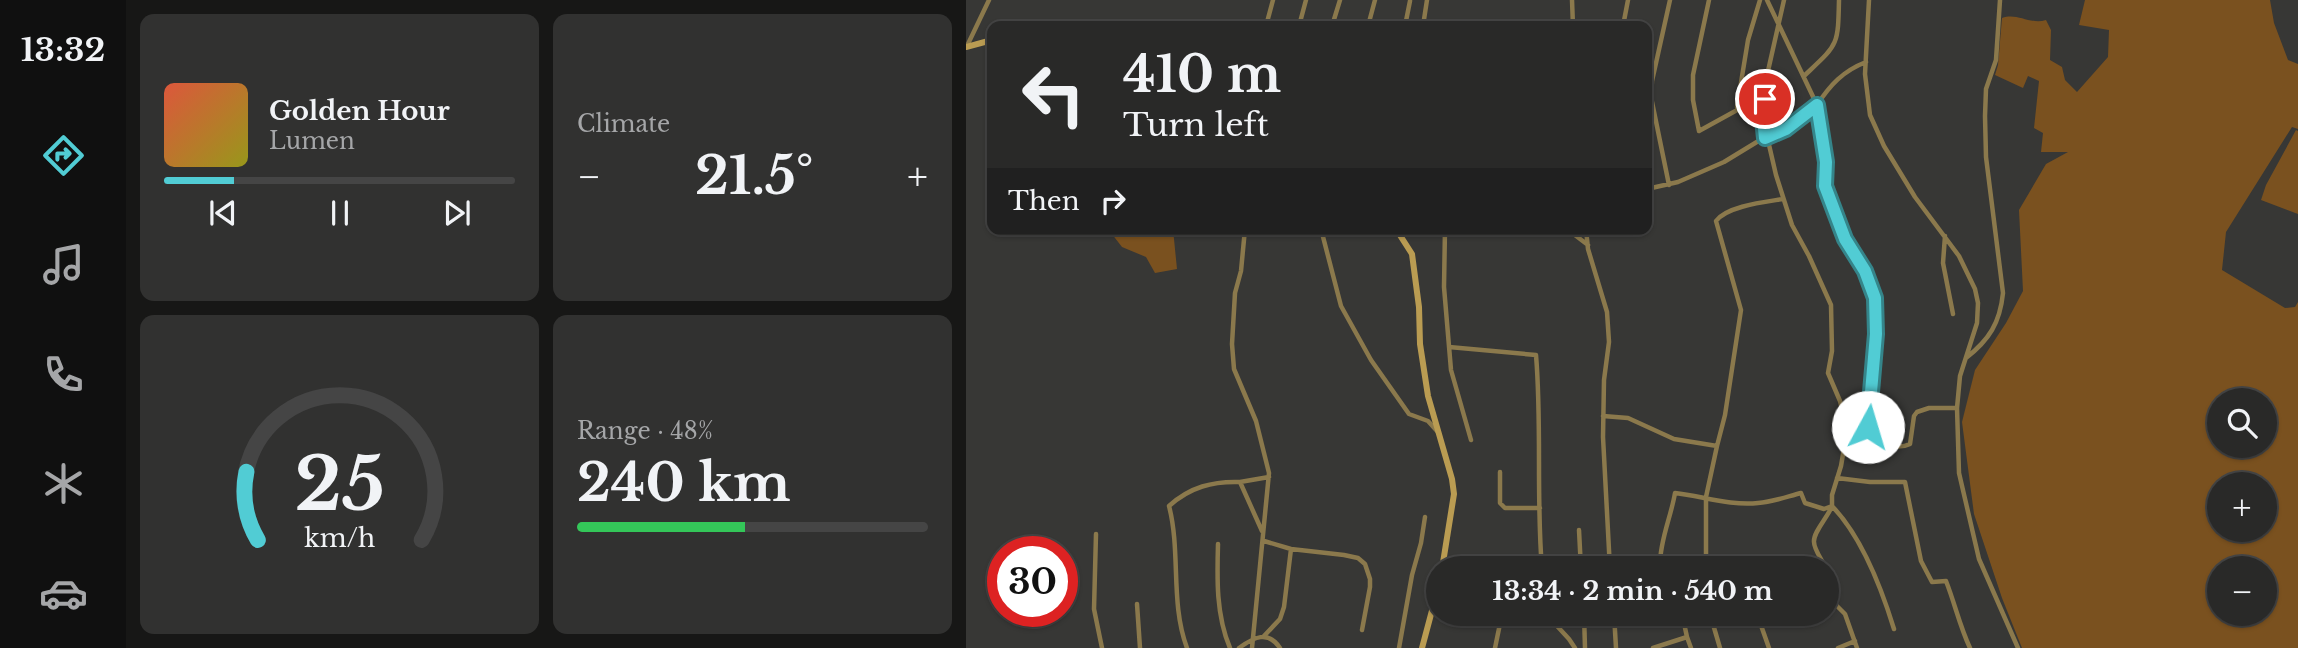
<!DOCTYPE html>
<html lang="en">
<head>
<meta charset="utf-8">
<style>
	:root { --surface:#292928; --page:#313130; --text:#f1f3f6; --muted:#a5a6a8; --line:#454545; --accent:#51ccd4 }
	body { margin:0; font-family:"Libre Baskerville",serif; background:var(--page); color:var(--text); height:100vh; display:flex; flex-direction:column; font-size:26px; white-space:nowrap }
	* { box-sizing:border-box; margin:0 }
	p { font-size:23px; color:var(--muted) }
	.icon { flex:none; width:38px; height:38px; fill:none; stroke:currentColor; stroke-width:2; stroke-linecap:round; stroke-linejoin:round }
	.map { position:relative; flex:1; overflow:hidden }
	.sheet { display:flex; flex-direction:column; gap:14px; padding:14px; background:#171716; width:840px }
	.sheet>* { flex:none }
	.guide { position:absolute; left:21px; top:21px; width:665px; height:214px; border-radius:14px; box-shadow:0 2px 5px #0004,0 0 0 2px var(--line); background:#292928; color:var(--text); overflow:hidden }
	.controls { position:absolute; left:1241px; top:388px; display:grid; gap:14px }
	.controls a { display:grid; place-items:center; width:70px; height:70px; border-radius:50%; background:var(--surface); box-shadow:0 2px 5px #0004,0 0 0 2px var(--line); font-size:35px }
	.speed { position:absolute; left:21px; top:536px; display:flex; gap:14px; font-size:35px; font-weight:700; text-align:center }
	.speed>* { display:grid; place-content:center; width:91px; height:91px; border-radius:50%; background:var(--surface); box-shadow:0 2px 5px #0004,0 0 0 2px var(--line); line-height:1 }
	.speed .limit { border:10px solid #d22; background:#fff; color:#111 }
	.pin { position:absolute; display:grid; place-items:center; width:60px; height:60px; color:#fff; margin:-30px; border:4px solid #fff; border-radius:50%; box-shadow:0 2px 7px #0007 }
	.me { position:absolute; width:77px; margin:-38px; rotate:6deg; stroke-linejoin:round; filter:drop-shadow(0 0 5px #0008) }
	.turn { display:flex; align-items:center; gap:24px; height:147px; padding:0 21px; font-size:32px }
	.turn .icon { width:91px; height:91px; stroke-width:2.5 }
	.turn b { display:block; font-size:49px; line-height:60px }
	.then { display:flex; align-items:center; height:66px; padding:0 21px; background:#0003; gap:14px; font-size:26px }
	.big { font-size:52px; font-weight:800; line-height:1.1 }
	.sheet .tile { flex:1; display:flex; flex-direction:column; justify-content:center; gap:10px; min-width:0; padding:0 24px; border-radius:14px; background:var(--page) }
	.sheet .dial { align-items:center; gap:0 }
	.dial svg { height:182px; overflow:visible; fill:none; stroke:var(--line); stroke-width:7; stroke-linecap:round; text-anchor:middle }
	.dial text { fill:var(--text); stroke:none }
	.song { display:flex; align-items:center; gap:21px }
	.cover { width:84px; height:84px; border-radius:10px; background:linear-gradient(135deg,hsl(10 70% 55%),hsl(60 70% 35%)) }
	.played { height:7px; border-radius:4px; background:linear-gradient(90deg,var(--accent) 20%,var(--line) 20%) }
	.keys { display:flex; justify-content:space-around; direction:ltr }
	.heat { display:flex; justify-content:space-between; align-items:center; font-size:38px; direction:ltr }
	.charge { height:10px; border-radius:5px; background:linear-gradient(90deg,#34c759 48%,var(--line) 0) }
	.sheet .tiles { flex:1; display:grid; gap:14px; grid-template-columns:repeat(2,1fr) }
	.trip { position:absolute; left:460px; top:556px; width:413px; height:70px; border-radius:35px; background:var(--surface); box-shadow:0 2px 5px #0004,0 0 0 2px var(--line); font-weight:800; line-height:70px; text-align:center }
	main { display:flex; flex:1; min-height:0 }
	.dock { display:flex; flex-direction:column; width:126px; justify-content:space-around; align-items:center; background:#101010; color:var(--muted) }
	.dock .icon { width:49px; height:49px }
	.dock .on { color:var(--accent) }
	.dock b { font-size:32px; color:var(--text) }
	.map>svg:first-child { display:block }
	.green { fill:#7a511f; fill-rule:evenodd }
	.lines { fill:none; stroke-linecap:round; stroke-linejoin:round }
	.street { stroke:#8b794c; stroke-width:4.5 }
	.secondary { stroke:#ba9c52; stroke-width:6 }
	.route-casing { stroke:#35858a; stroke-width:18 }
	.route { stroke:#51ccd4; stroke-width:12 }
</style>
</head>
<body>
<main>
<nav class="dock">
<b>13:32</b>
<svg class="icon on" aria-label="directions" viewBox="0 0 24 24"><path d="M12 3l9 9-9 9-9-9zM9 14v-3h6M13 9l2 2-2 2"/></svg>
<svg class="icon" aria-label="music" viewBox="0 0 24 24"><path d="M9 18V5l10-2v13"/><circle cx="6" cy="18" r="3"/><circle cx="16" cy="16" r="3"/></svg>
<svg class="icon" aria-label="phone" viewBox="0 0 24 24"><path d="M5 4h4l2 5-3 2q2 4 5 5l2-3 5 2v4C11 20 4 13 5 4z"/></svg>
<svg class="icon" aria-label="climate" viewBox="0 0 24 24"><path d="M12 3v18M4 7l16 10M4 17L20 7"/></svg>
<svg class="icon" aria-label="car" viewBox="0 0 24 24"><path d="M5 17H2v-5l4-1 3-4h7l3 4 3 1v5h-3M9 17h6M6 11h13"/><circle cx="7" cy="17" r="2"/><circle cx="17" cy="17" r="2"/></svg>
</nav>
<section class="sheet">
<div class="tiles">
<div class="tile">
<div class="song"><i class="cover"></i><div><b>Golden Hour</b><p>Lumen</p></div></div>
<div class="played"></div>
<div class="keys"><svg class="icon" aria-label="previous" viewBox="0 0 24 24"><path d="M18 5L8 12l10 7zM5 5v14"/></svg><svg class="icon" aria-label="pause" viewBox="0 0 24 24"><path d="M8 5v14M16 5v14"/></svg><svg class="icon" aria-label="next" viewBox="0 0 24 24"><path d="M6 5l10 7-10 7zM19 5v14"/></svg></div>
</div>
<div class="tile"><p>Climate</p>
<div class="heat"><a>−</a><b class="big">21.5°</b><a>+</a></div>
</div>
<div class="tile dial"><svg viewBox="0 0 100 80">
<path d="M14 69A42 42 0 1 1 86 69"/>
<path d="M14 69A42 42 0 0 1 9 39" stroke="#51ccd4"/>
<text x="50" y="56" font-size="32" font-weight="700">25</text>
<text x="50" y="72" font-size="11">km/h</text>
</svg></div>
<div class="tile"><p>Range · 48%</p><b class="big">240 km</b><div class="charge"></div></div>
</div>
</section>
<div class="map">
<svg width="1332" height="648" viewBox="0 0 1332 648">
	<rect width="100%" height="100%" fill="#373735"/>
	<path class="green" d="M1119,0h185l4,23 14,37 10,4v65l-6,-2 -66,105 -4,38 63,38 10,-1 3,-5v346h-276l-20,-50 -28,-84 -12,-92 13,-52 31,-47 17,-32 -4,-81 27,-46 22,-12h-27l2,-19 -9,-5 5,-47 -11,-5 -5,12 -28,-13 3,-10 4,-47c15,-6 28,7 44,2l5,10 -1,30 12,7 3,13 12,12 31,-35 1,-27 -30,-5zM1253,401h45v45h-45zM1253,485h45v45h-45zM1253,569h45v45h-45z
		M1330,130l2,1v83l-37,-14 5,-15z
		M142,229h65l4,40 -22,4 -9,-16 -24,-10z"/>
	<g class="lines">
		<path class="street" d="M606,0l1,26
			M743,0l-16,75v25l6,31 40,-22
			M794,0l-12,40 -11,67 5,2 22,-9
			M818,0l-16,71 -5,48 13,56 16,50 17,31 22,49 1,46 -4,22 12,28 7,30 -6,35 -9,29v11c29,30 50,84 62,123
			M903,0l-4,74 5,41 14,31 31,51 44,59 16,33 3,14 -1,20 -17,53 -3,32 2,65 20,86 39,89
			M300,26l7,-26
			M333,26l7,-26
			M366,26l8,-26
			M402,26l7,-26
			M439,26l5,-25
			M457,26l4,-26
			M657,26l5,-26
			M1,46l22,-46
			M900,62c-23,9 -36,23 -49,43l9,57 -1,24 20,53 20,32 10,27 1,36 -8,93 3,13c12,4 27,10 39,4l4,-28 3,-4 12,-4h28
			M838,76c34,-32 34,-29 35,-76
			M703,185l-18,-88 1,-16 18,-81
			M681,189l31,-7 46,-20 41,-25 21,-8 31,-24 -50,-105
			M279,229l-4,42 -6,22 -3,51 2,25 22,52 13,52 -17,175
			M355,229l20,77 30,54 38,54 19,7 9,10
			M479,229l-1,58 7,83 20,70
			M601,229l21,16
			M620,229l2,20 19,63 2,30 -5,38 -1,57 7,132
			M979,236l-2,27 10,51
			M483,347l87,8c6,71 0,143 6,214
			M1000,358c23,-18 34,-35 37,-65l-17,-136 -1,-41 1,-27 10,-29 4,-60
			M637,416l25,2 46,21 43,7 -11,51v72
			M751,446l8,-31 16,-105 -25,-89c11,-15 49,-19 67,-22
			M534,472v31l5,5h35
			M871,478l33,4h35l16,79 11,21 14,-1c9,23 14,46 24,67
			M274,482l29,-5
			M613,530l2,39
			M130,534l-2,75 8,39
			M298,541l27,8 53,6 14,3 7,6 5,15v8l-8,43
			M252,544c-1,35 -2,71 12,104
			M694,564c0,-24 11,-47 15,-71 27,3 55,13 83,10 15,-1 28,-6 43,-10l4,10 19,6 8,-3
			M860,569c-3,-8 -12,-19 -12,-27 -1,-10 14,-25 18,-36
			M861,570l8,34 10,10 12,34
			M171,604l3,44
			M580,614l23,25 6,9
			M618,614l1,34
			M648,614l2,34
			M716,614l5,23
			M744,614l10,34
			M791,614l12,34
			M298,636l16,-17 4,-12 7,-58
			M221,648c-17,-45 -6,-96 -18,-142 21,-19 44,-25 71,-24l22,49
			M273,648c15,-11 29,-18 41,0
			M433,648l13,-73 9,-32 4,-26
			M529,648l7,-34
			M687,648l34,-11 4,11
			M872,648l17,-7"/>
		<path class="secondary" d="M0,47l26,-7
			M430,229l16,25 7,53 1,37 8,52 24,83 2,15 -12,75
			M456,648l16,-60"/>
	</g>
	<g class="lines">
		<defs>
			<path id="route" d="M799,99l-2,20 2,19 21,-9 31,-24 9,57 -1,24 20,53 20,32 10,27 1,36 -8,93"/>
		</defs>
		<use href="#route" class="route-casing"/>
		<use href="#route" class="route"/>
	</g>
</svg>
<div class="controls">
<a><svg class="icon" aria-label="search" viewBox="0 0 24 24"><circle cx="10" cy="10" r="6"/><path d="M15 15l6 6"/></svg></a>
<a>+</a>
<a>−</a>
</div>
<div class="speed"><div class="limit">30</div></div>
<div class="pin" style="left:799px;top:99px;background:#d93025"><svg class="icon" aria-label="arrive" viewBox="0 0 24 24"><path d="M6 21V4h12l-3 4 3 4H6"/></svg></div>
<svg class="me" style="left:902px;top:427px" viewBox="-20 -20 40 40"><circle r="19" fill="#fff"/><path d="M0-13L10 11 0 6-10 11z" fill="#51ccd4"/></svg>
<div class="trip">13:34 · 2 min · 540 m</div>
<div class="guide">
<div class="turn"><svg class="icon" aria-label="left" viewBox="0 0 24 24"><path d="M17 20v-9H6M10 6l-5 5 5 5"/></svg><div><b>410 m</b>Turn left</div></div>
<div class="then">Then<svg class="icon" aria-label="right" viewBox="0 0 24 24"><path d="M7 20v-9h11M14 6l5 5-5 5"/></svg></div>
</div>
</div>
</main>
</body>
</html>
